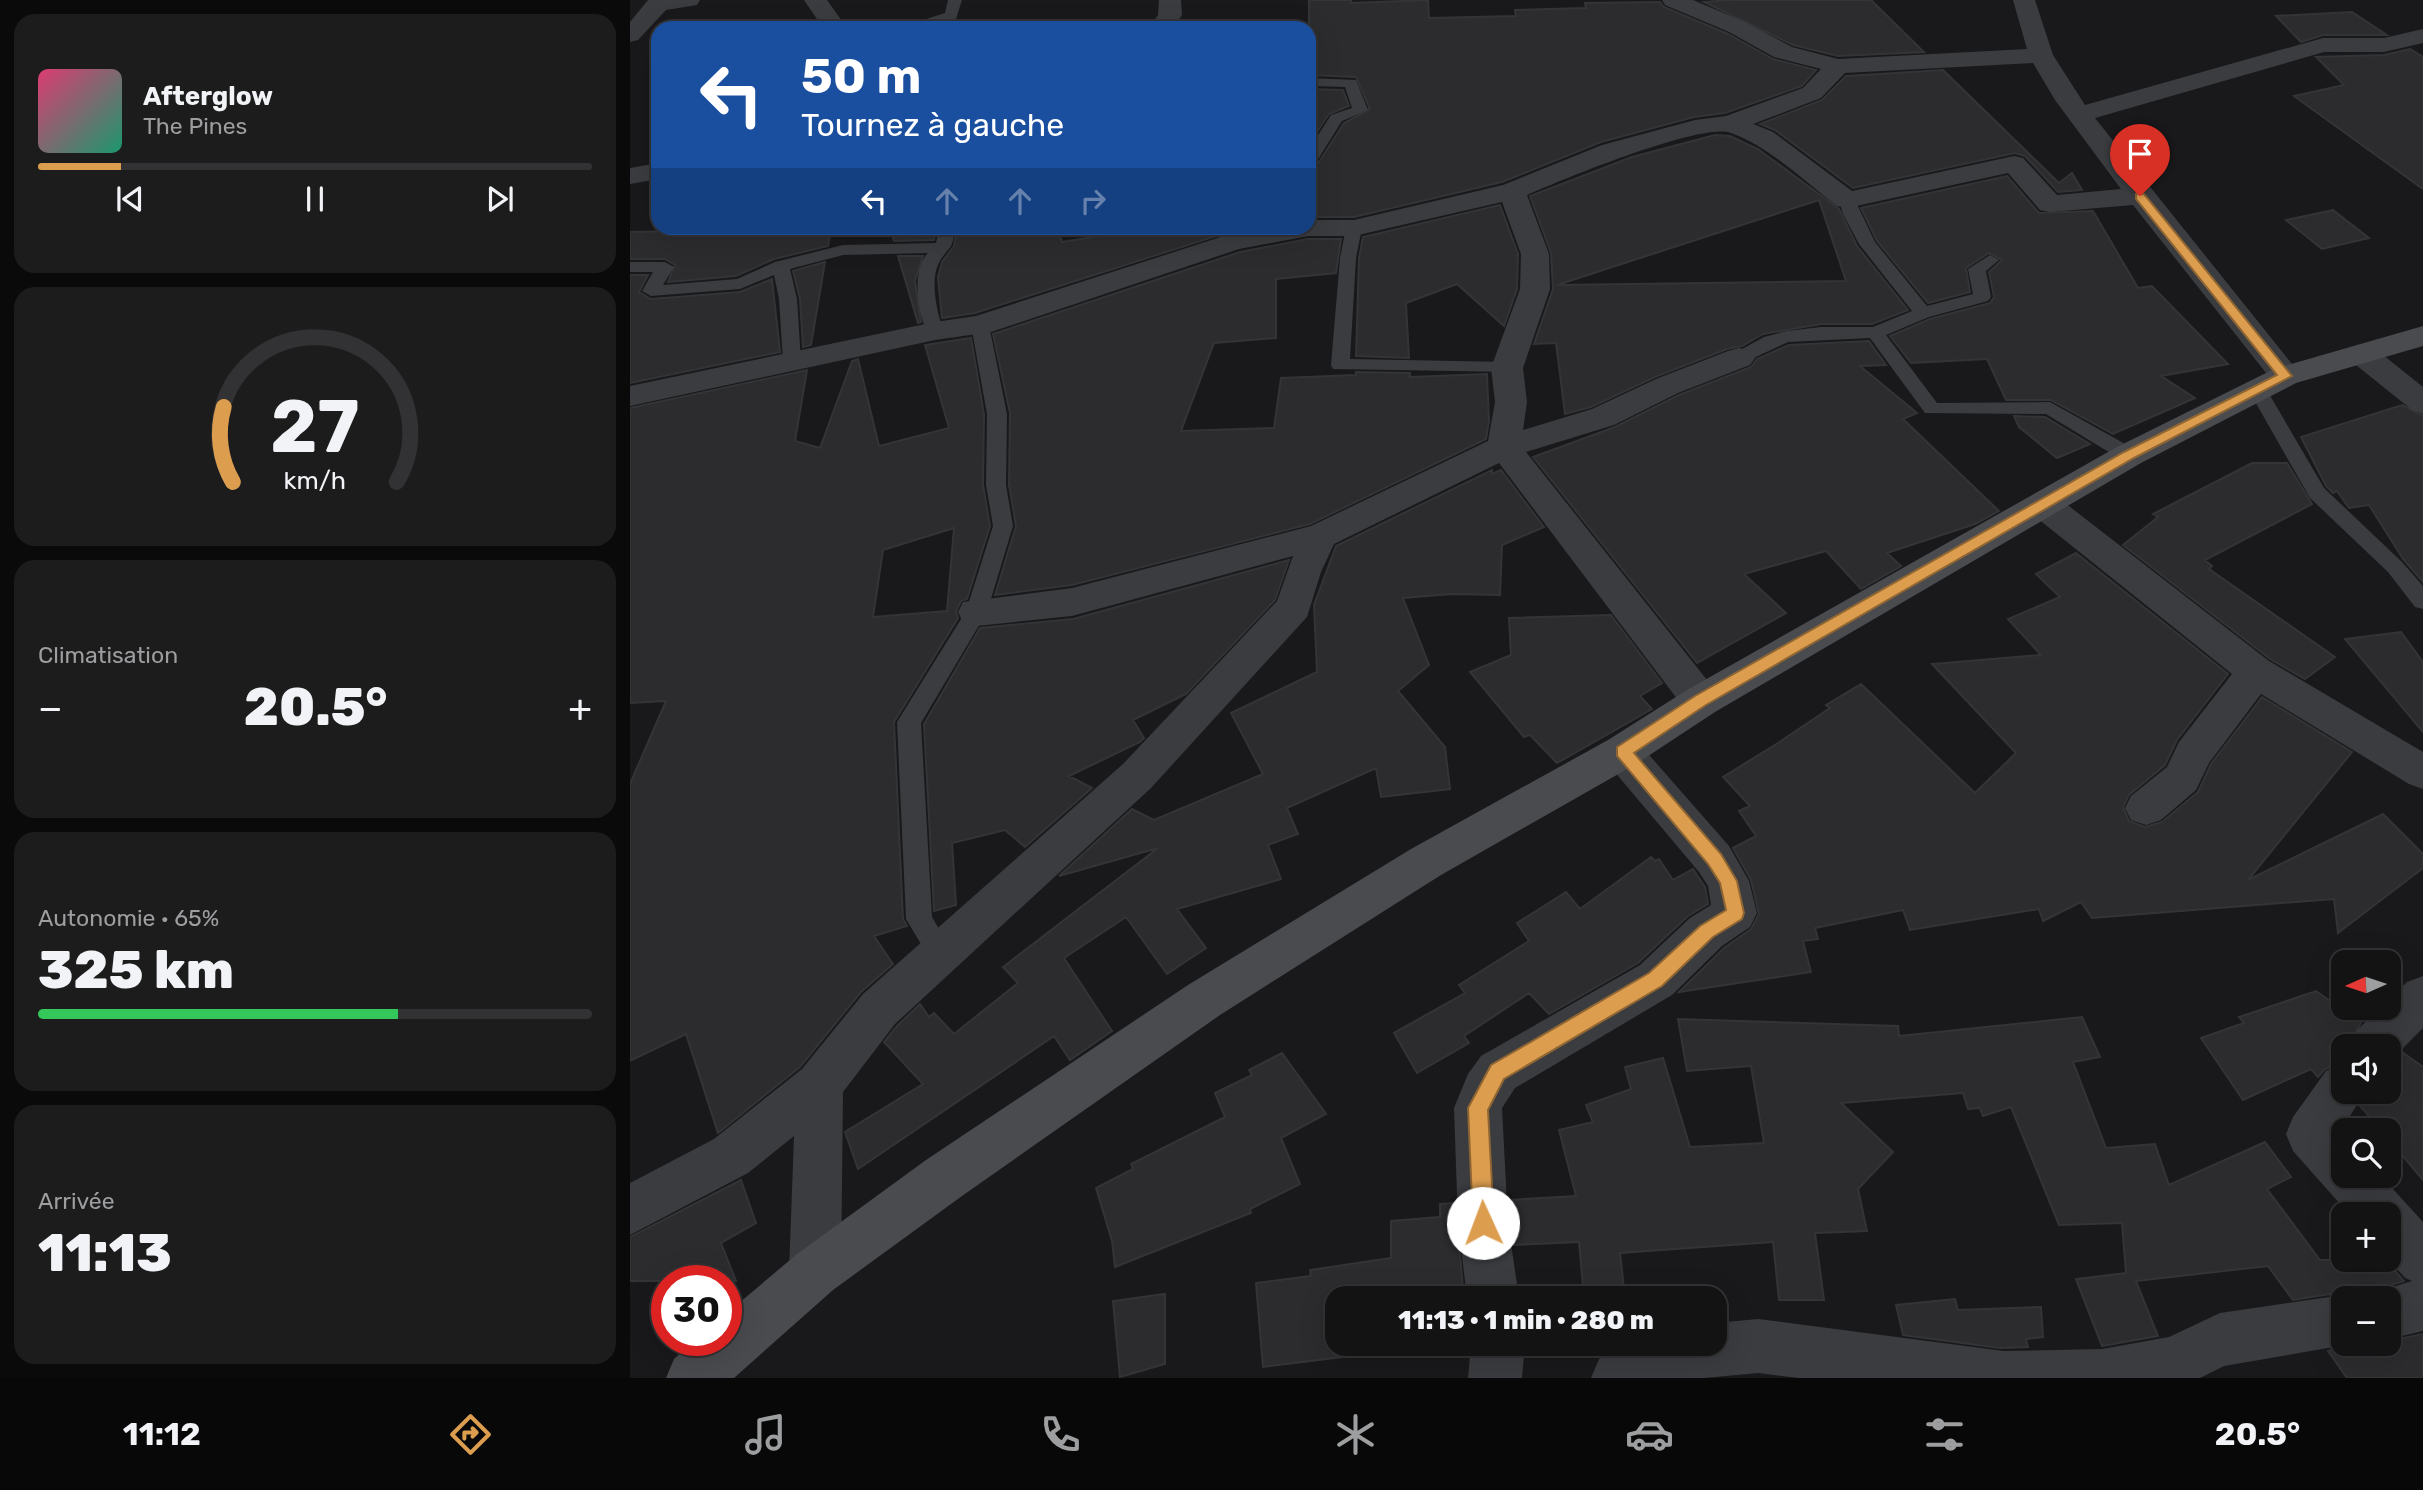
<!DOCTYPE html>
<html lang="fr">
<head>
<meta charset="utf-8">
<style>
	:root { --surface:#131314; --page:#1c1c1d; --text:#f1f3f6; --muted:#9d9ea0; --line:#323234; --accent:#dc9d4f }
	body { margin:0; font-family:Rubik,sans-serif; background:var(--page); color:var(--text); height:100vh; display:flex; flex-direction:column; font-size:26px; white-space:nowrap }
	* { box-sizing:border-box; margin:0 }
	p { font-size:23px; color:var(--muted) }
	.icon { flex:none; width:38px; height:38px; fill:none; stroke:currentColor; stroke-width:2; stroke-linecap:round; stroke-linejoin:round }
	.map { position:relative; flex:1; overflow:hidden }
	.sheet { display:flex; flex-direction:column; gap:14px; padding:14px; background:#0a0a0b; width:630px }
	.sheet>* { flex:none }
	.hud { position:absolute; left:21px; top:21px; width:665px; height:214px; border-radius:21px; box-shadow:0 7px 28px #0002,0 0 0 2px var(--line); background:#1a4fa0; color:#fff; overflow:hidden }
	.needle { width:46px; rotate:267deg }
	.controls { position:absolute; left:1701px; top:950px; display:grid; gap:14px }
	.controls a { display:grid; place-items:center; width:70px; height:70px; border-radius:14px; background:var(--surface); box-shadow:0 7px 28px #0002,0 0 0 2px var(--line); font-size:35px }
	.speed { position:absolute; left:21px; top:1265px; display:flex; gap:14px; font-size:35px; font-weight:700; text-align:center }
	.speed>* { display:grid; place-content:center; width:91px; height:91px; border-radius:50%; background:var(--surface); box-shadow:0 7px 28px #0002,0 0 0 2px var(--line); line-height:1 }
	.speed .limit { border:10px solid #d22; background:#fff; color:#111 }
	.pin { position:absolute; display:grid; place-items:center; width:60px; height:60px; color:#fff; margin:-72px -30px; border-radius:50% 50% 50% 0; rotate:-45deg; box-shadow:0 0 7px #0007 }
	.pin .icon { rotate:45deg }
	.me { position:absolute; width:77px; margin:-38px; rotate:358deg; stroke-linejoin:round; filter:drop-shadow(0 0 5px #0008) }
	.turn { display:flex; align-items:center; gap:24px; height:147px; padding:0 35px; font-size:32px }
	.turn .icon { width:91px; height:91px; stroke-width:2.5 }
	.turn b { display:block; font-size:49px; line-height:60px }
	.lanes { display:flex; align-items:center; height:66px; padding:0 35px; background:#0003; justify-content:center; gap:35px; direction:ltr }
	.lanes .off { opacity:.35 }
	.big { font-size:52px; font-weight:800; line-height:1.1 }
	.sheet .tile { flex:1; display:flex; flex-direction:column; justify-content:center; gap:10px; min-width:0; padding:0 24px; border-radius:21px; background:var(--page) }
	.sheet .dial { align-items:center; gap:0 }
	.dial svg { height:182px; overflow:visible; fill:none; stroke:var(--line); stroke-width:7; stroke-linecap:round; text-anchor:middle }
	.dial text { fill:var(--text); stroke:none }
	.song { display:flex; align-items:center; gap:21px }
	.cover { width:84px; height:84px; border-radius:10px; background:linear-gradient(135deg,hsl(340 70% 55%),hsl(160 70% 35%)) }
	.played { height:7px; border-radius:4px; background:linear-gradient(90deg,var(--accent) 15%,var(--line) 15%) }
	.keys { display:flex; justify-content:space-around; direction:ltr }
	.heat { display:flex; justify-content:space-between; align-items:center; font-size:38px; direction:ltr }
	.charge { height:10px; border-radius:5px; background:linear-gradient(90deg,#34c759 65%,var(--line) 0) }
	.trip { position:absolute; left:695px; top:1286px; width:402px; height:70px; border-radius:21px; background:var(--surface); box-shadow:0 7px 28px #0002,0 0 0 2px var(--line); font-weight:800; line-height:70px; text-align:center }
	.tabs { display:flex; height:112px; justify-content:space-around; align-items:center; background:#080808; color:var(--muted) }
	.tabs .icon { width:49px; height:49px }
	.tabs .current { color:var(--accent) }
	.tabs b { font-size:32px; color:var(--text) }
	main { display:flex; flex:1; min-height:0 }
	.map>svg:first-child { display:block }
	.building { fill:#2c2c2f; stroke:#333436; stroke-width:2; fill-rule:evenodd }
	.lines { fill:none; stroke-linecap:round; stroke-linejoin:round }
	.lane { fill:#3a3c3f; fill-rule:evenodd }
	.street { fill:#3a3c3f; fill-rule:evenodd }
	.secondary { fill:#494b4f; fill-rule:evenodd }
	.route { fill:#dc9d4f; stroke:#8f6633; stroke-width:2 }
</style>
</head>
<body>
<main>
<section class="sheet">
<div class="tile">
<div class="song"><i class="cover"></i><div><b>Afterglow</b><p>The Pines</p></div></div>
<div class="played"></div>
<div class="keys"><svg class="icon" aria-label="previous" viewBox="0 0 24 24"><path d="M18 5L8 12l10 7zM5 5v14"/></svg><svg class="icon" aria-label="pause" viewBox="0 0 24 24"><path d="M8 5v14M16 5v14"/></svg><svg class="icon" aria-label="next" viewBox="0 0 24 24"><path d="M6 5l10 7-10 7zM19 5v14"/></svg></div>
</div>
<div class="tile dial"><svg viewBox="0 0 100 80">
<path d="M14 69A42 42 0 1 1 86 69"/>
<path d="M14 69A42 42 0 0 1 10 36" stroke="#dc9d4f"/>
<text x="50" y="56" font-size="32" font-weight="700">27</text>
<text x="50" y="72" font-size="11">km/h</text>
</svg></div>
<div class="tile"><p>Climatisation</p>
<div class="heat"><a>−</a><b class="big">20.5°</b><a>+</a></div>
</div>
<div class="tile"><p>Autonomie · 65%</p><b class="big">325 km</b><div class="charge"></div></div>
<div class="tile"><p>Arrivée</p><b class="big">11:13</b></div>
</section>
<div class="map">
<svg width="1793" height="1378" viewBox="0 0 1793 1378">
	<rect width="100%" height="100%" fill="#19191b"/>
	<path class="building" d="M679,0h42v3l77,-3 1,18 87,-2 -1,-6 71,-2 -1,-5 75,-1 4,5 64,27 45,25 43,11 -14,16 -77,27 -31,4 -93,25 -99,40 -148,35h-45v-49l8,-3 27,-42 26,-14 -14,-32 -47,-2z
		M1100,0h141l53,52 -86,4 -45,-11 -89,-43z
		M1722,12l35,23h-64l-22,7 -25,-26z
		M1780,49l13,8v132l-129,-93 50,-11 -28,-28 68,-2z
		M1313,70l116,113 13,-10 10,17 -24,2 -33,-36 -10,-3 -162,35 -78,-58 -15,-6 62,-24 24,-24z
		M679,89l34,1 6,16 -20,8 -20,30z
		M1085,135l15,1 28,13 81,60 18,37 51,64 -36,14h-51l-58,10 -21,12 -15,3 -72,28 -64,30 -26,7 -9,-71 -22,1 19,-55 -2,-36 -21,-57 102,-39zM1189,200l27,81 -289,4z
		M1377,176l32,37 54,-2 45,77 14,-2 76,78 -67,12 34,22 -82,36 -62,-34h-45l-19,-41 -76,4 -21,-27 40,-17 60,-16 4,-6 -5,-25 13,-12 -13,-7 -23,15 4,24 -42,11 -51,-62 -16,-33z
		M870,205l18,49 -1,35 -13,37 -47,-42 -51,19 3,55 -53,-2 3,-98 4,-21z
		M1703,210l36,28 -47,11 -36,-29z
		M201,228l-3,18 -54,13 -38,17 -68,6 7,-17 -10,-6h-35v-27z
		M260,228h46l-2,12 -40,1z
		M327,228h101l4,14 86,-14h103l-19,3 -257,82 -33,5 -4,-41 4,-15 12,-16z
		M678,239h33l-5,34 -60,6v59l-62,5 -33,88 93,-3 7,-50 75,-3v-3l54,1v4l77,-3 2,47 -3,18 -176,85 -238,61 -77,10 21,-69 -7,-41 1,-72 -17,-79 247,-82z
		M268,256h25l-8,25 6,41 -3,1z
		M195,262l-14,83 -8,2 -3,-48 -7,-28z
		M0,275h18l-9,17 12,7 89,-7 32,-13 8,73 -150,31z
		M341,338l13,76 -1,71 7,41 -23,73 -6,2 -5,10 2,7 -64,104 9,197 4,7 -33,10 19,28 -32,28 -61,75 -82,66 -32,-99 -56,27v-277l36,-83 -36,2v-295l177,-38 -12,71 25,7 32,-87 6,-2 21,87 70,-18 -24,-83zM324,528l-7,83 -74,6 10,-67z
		M1239,341l17,24 -26,1 57,47 -14,6 96,92 -24,13 -88,29 14,13 -40,23 -35,-38 -82,23 42,39 -89,50 -164,-206 82,-30 64,-32 72,-28 6,-8 32,-14z
		M1772,405l21,11v166l-20,-23 -34,-54 -20,3 -12,-17 -4,2 -7,-7 -25,-49z
		M1384,416l31,1 45,27 -33,14 -38,-31z
		M1622,463h35l25,41 -107,56 7,6 -3,3 126,88 -30,22 -35,-20 -147,-114 35,-28 -5,-3z
		M862,470v4l9,-4 43,57 -42,18 -2,50 -48,-1 -49,4 26,67 -31,26 47,56 5,42 -69,8 -5,-29 -89,40 11,26 -30,11 13,34 -104,30 29,39 -39,26 -41,-57 -62,41 48,73 -42,29 -16,-24 -196,133 -13,-37 78,-48 -39,-42 13,-16 23,-22 9,13 5,-4 20,21 64,-51 -15,-16 155,-119 -99,28 73,-67 22,11 109,-46 -32,-61 86,-41 -3,-67 22,-59z
		M1446,553l152,121 -51,66 -12,25 -36,30 -6,12 6,14 16,6 17,-5 36,-30 13,-28 51,-67 90,55 -104,128 135,-66 40,40v14l-85,65 -4,-34 -242,19 -11,-16 -38,19 -4,-12 -129,21 -7,-20 -88,18 3,11 -15,2 8,31 -132,20 45,-44 27,-19 8,-15 -8,-34 -18,-32 23,-12 -17,-25 11,-5 -27,-29 55,-34 52,-35 -4,-3 35,-21 114,109 41,-40 -84,-89 109,-9 -33,-36 52,-22 -24,-23z
		M659,560l-14,40 -89,94 -53,26 11,18 -4,4 -71,34 23,12 -67,59 -20,-17 -53,13 4,62 -22,6 -10,-187 56,-96 93,-9z
		M981,615l51,68 -22,13 12,13 -95,54 -27,-28 -6,2 -54,-65 41,-17 -2,-37z
		M1771,632l22,30v70l-78,-93z
		M1021,857l4,4 4,-2 14,21 20,-11 12,18 3,17 -20,12 -50,47 -89,51 -20,-21 -65,43 5,7 -52,30 -23,-40 71,-40 -6,-8 70,-44 -12,-18 49,-31 14,17z
		M1686,991l45,32 -14,23h-4v16l-18,7 -7,8 -7,-8 -68,31 -42,-62 43,-15 -5,-6z
		M1452,1017l18,40 -27,5 33,86 49,-4 14,41 96,-43 26,35 -24,12 53,71h66l18,21 -35,11 -2,6h-12l-12,-6 -50,8 -25,-34 -132,15 22,55 -56,10 -26,-67 50,-6 -4,-50 -63,2 -48,-118 -28,9 -3,-8 -12,1 -5,-16 -122,10 52,49 -35,37 9,42 -52,2 9,67h-45l-6,-58 -153,11 5,45h-41l-5,-56 -65,3 -5,-45 67,-4 -17,-66 34,-8 -7,-17 45,-16 -6,-22 38,-9 27,89 74,-4 -13,-77 -64,5 -9,-52 220,7 1,10z
		M1772,1052l21,15v113l-34,-40v-10h-8l-21,-24 8,-14h21v-27z
		M652,1053l44,61 -45,24 19,46 -50,25 1,4 -136,54 -3,-26 -16,-53 37,-19 -2,-5 94,-47 -10,-24 37,-18 -3,-5z
		M111,1180l15,43 -35,20 15,38h-106v-44z
		M825,1203l9,95h-127v46h28l-22,4 -1,9 -79,10 -7,-84 55,-7 -1,-6 81,-12v-37l49,-4v-13z
		M535,1294v70l-45,13 -7,-76z
		M1325,1299l3,11 83,-3 2,30 -17,2 2,8 -28,1 -97,-13 -7,-30z
		M1793,1334v44h-76l-19,-27 26,-7h35v-3z"/>
	<g class="lines">
		<path class="lane" d="M318,0h14l-6,19 -35,9h-23l47,-15z
			M679,78l47,2 12,30 -26,11 -27,43 -6,2v-17l22,-34 21,-7 -7,-21 -36,-1z
			M1217,195l8,5 20,42 52,64 46,-12 -5,-25 22,-14 9,5 -13,11 5,26 -3,4 -59,16 -43,18 51,68 113,-1 86,48 3,5 -3,5h-14l-76,-46 -121,-1 -55,-75 -82,4 -43,20h-12l-3,-4 3,-4 31,-17 23,-6 34,-4h52l39,-16 -53,-67 -16,-30 -4,-14z
			M724,223l8,5 -6,30 -6,101 157,3 9,6 -2,4 -181,-3 -2,-4 9,-107 6,-30z
			M309,228h16c-3,25 -5,16 -15,33 -11,17 -3,54 4,70l-3,4h-12c-12,-19 -18,-66 -1,-82l-85,2 -53,14 7,30 4,62 -9,6 -9,-6 -4,-62 -5,-24 -34,14 -89,7 -9,-5 11,-19h-23v-10h35l9,5 -11,18 74,-6 38,-17 68,-17 93,-2z
			M350,319l9,6 18,89 -1,71 7,41 -26,86 -66,111 11,194 20,34 -4,8 -9,4 -9,-4 -24,-40 -9,-197 69,-111 27,-85 -7,-41 1,-71 -16,-89z
			M1628,385l7,2 59,101 78,74 21,24v23l-8,-2 -27,-35 -78,-74 -61,-107z"/>
		<path class="street" d="M18,0h52l-3,5 -31,5 -28,30 -8,2v-20z
			M174,0h23l20,28h-24z
			M529,0h22l1,15 -9,13h-24l9,-13z
			M1032,0h31l52,22 47,25 46,12 189,-10 -14,-49h22l18,55 32,50 238,-67h61l39,-9v14l-39,9h-60l-229,66 201,251 5,7 -5,7 -11,3 -11,-3 -141,-178 -83,7 -10,-2 -32,-37 -161,35 -10,-2c-33,-25 -67,-59 -106,-73 -30,-11 -169,47 -204,62l22,59 1,35 -27,79 4,34 -4,28 69,-21 64,-30 72,-28 11,-3 11,3 5,7 -5,7 -72,28 -64,32 -88,27 189,238 5,11 -5,11 -14,4 -14,-4 -188,-249 -165,81 -13,28 -14,45 -156,171 -256,236 -52,68 -2,180 -8,18 -18,8 -18,-8 -8,-18 5,-136 -46,37 -118,62v-52l84,-44 88,-70 61,-75 260,-230 154,-163 16,-45 -221,60 -96,10 -13,-4 -5,-10 5,-10 109,-14 239,-62 177,-85 7,-39 -4,-34 29,-79 1,-35 -19,-52 -148,34h-46l-69,13 -248,83 -56,8 -305,66v-20l305,-64 41,-6 257,-83 32,-5h44v-8h45l149,-35 99,-40 93,-25 31,-4 77,-28 18,-19 -47,-12 -45,-25 -64,-27zM1403,63l22,37 66,89 -64,6 -34,-37 -9,-2 -162,35 -79,-59 -20,-8 68,-26 24,-25z
			M28,163v16l-28,5v-16z
			M1732,344l11,3 50,40v27l-11,-4 -61,-49 -4,-7 4,-7z
			M1414,493l12,3 213,165 154,91v37l-14,-5 -148,-90 -52,69 -13,27 -35,30 -15,5 -15,-5 -6,-12 6,-12 36,-29 12,-25 53,-68 -200,-160 -5,-9 5,-9z
			M992,736l14,4 93,106 20,35 8,32 -7,14 -28,19 -50,49 -157,93 -13,20 6,115 11,75h-52l-9,-75 -4,-115 14,-34 13,-18 159,-91 50,-47 21,-13 -3,-19 -9,-14 -91,-108 -6,-12 6,-12z
			M1793,976v52l-34,34v-16h-39l7,-16 23,-22h9v-9l18,-17z
			M1713,1064v28h22l-25,40 3,3v41h38l42,46v109l-34,8v-41h-20l1,-4 42,-13 -7,-3 -16,-18v-46h-40l-56,-63 -7,-17 7,-17 33,-46z
			M1713,1295l9,3h-9v46h8l-127,22 -24,12h-401l-41,-5 -54,5h-113l8,-19 31,-15h85v-21l43,-4 246,32 98,-2 67,-12 51,-24z
			M841,1344h54l-3,34h-54z"/>
		<path class="secondary" d="M1793,326v20l-127,37 -155,80 -426,249 -79,52 -195,111 -221,140 -258,181 -129,94 -99,88h-68l8,-19 21,-19h31v-26l71,-60 129,-94 262,-175 223,-136 197,-109 79,-50 430,-243 157,-78z"/>
	</g>
	<path class="route" d="M1506,194h8l148,182 -158,82 -428,247 -72,48 87,101 16,27 7,32 -2,6 -29,18 -51,49 -158,93 -16,31 6,113 -3,7 -8,3 -7,-3 -3,-7 -5,-115 23,-43 158,-92 51,-47 26,-16 -6,-27 -12,-19 -91,-108v-9l78,-51 429,-244 153,-77 -141,-176z"/>
</svg>
<div class="controls">
<a><svg class="needle" viewBox="-14 -14 28 28"><path d="M0-13l5 13h-10z" fill="#e53935"/><path d="M0 13l5-13h-10z" fill="#9d9ea0"/></svg></a>
<a><svg class="icon" aria-label="sound" viewBox="0 0 24 24"><path d="M4 9h4l5-4v14l-5-4H4zM17 9q2 3 0 6"/></svg></a>
<a><svg class="icon" aria-label="search" viewBox="0 0 24 24"><circle cx="10" cy="10" r="6"/><path d="M15 15l6 6"/></svg></a>
<a>+</a>
<a>−</a>
</div>
<div class="speed"><div class="limit">30</div></div>
<div class="pin" style="left:1510px;top:196px;background:#d93025"><svg class="icon" aria-label="arrive" viewBox="0 0 24 24"><path d="M6 21V4h12l-3 4 3 4H6"/></svg></div>
<svg class="me" style="left:853px;top:1223px" viewBox="-20 -20 40 40"><circle r="19" fill="#fff"/><path d="M0-13L10 11 0 6-10 11z" fill="#dc9d4f"/></svg>
<div class="trip">11:13 · 1 min · 280 m</div>
<div class="hud">
<div class="turn"><svg class="icon" aria-label="left" viewBox="0 0 24 24"><path d="M17 20v-9H6M10 6l-5 5 5 5"/></svg><div><b>50 m</b>Tournez à gauche</div></div>
<div class="lanes"><svg class="icon" aria-label="left" viewBox="0 0 24 24"><path d="M17 20v-9H6M10 6l-5 5 5 5"/></svg><svg class="icon off" aria-label="ahead" viewBox="0 0 24 24"><path d="M12 20V5M6 11l6-6 6 6"/></svg><svg class="icon off" aria-label="ahead" viewBox="0 0 24 24"><path d="M12 20V5M6 11l6-6 6 6"/></svg><svg class="icon off" aria-label="right" viewBox="0 0 24 24"><path d="M7 20v-9h11M14 6l5 5-5 5"/></svg></div>
</div>
</div>
</main>
<nav class="tabs">
<b>11:12</b>
<svg class="icon current" aria-label="directions" viewBox="0 0 24 24"><path d="M12 3l9 9-9 9-9-9zM9 14v-3h6M13 9l2 2-2 2"/></svg>
<svg class="icon" aria-label="music" viewBox="0 0 24 24"><path d="M9 18V5l10-2v13"/><circle cx="6" cy="18" r="3"/><circle cx="16" cy="16" r="3"/></svg>
<svg class="icon" aria-label="phone" viewBox="0 0 24 24"><path d="M5 4h4l2 5-3 2q2 4 5 5l2-3 5 2v4C11 20 4 13 5 4z"/></svg>
<svg class="icon" aria-label="climate" viewBox="0 0 24 24"><path d="M12 3v18M4 7l16 10M4 17L20 7"/></svg>
<svg class="icon" aria-label="car" viewBox="0 0 24 24"><path d="M5 17H2v-5l4-1 3-4h7l3 4 3 1v5h-3M9 17h6M6 11h13"/><circle cx="7" cy="17" r="2"/><circle cx="17" cy="17" r="2"/></svg>
<svg class="icon" aria-label="filters" viewBox="0 0 24 24"><path d="M4 7h16M4 17h16"/><circle cx="9" cy="7" r="2"/><circle cx="15" cy="17" r="2"/></svg>
<b>20.5°</b>
</nav>
</body>
</html>
